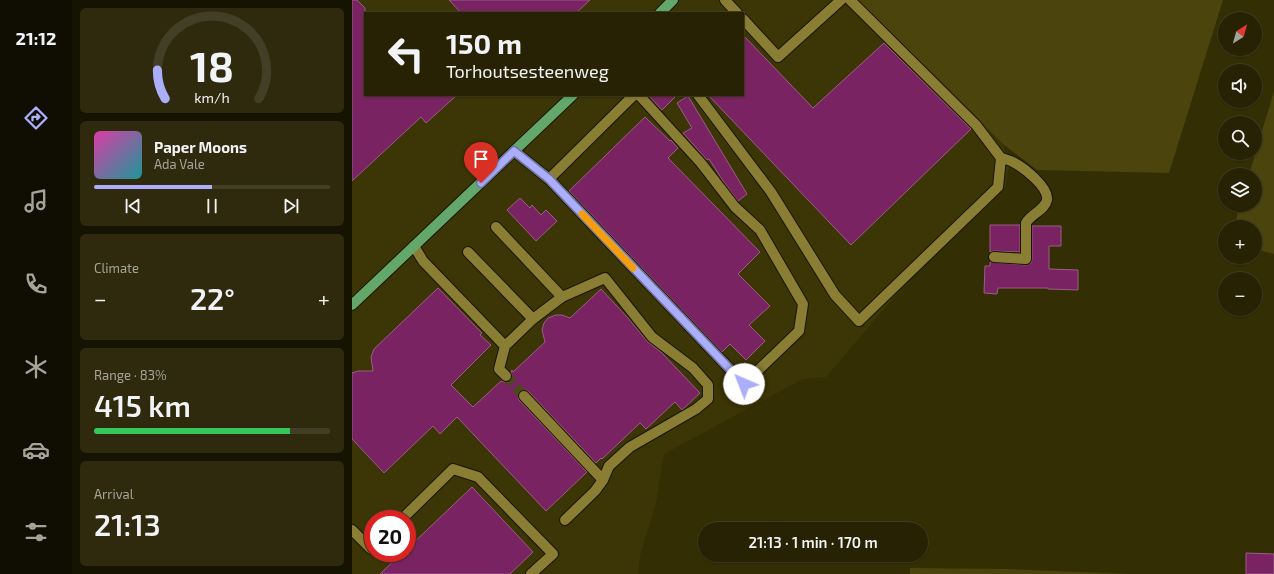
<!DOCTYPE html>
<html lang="en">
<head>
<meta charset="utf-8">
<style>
	:root { --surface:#272204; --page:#2f2a0e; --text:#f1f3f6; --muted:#a4a49a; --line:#433f26; --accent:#abaffb }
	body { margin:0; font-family:"Exo 2",sans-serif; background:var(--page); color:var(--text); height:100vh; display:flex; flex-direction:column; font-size:15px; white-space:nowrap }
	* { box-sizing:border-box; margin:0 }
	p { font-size:13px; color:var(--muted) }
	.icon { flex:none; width:22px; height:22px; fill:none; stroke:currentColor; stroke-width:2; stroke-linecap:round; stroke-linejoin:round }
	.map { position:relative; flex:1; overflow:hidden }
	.sheet { display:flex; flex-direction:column; gap:8px; padding:8px; background:#151302; width:280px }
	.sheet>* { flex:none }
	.hud { position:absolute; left:12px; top:12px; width:380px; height:84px; border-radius:0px; box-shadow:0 1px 3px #0004,0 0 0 1px var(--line); background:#272204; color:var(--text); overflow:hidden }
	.needle { width:26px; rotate:37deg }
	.controls { position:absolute; left:866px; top:12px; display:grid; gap:8px }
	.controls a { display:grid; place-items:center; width:44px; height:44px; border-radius:50%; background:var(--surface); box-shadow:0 1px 3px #0004,0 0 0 1px var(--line); font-size:20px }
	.speed { position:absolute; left:12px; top:510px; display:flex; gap:8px; font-size:20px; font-weight:700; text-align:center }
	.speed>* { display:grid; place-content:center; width:52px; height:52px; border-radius:50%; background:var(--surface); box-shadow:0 1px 3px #0004,0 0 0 1px var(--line); line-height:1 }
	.speed .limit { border:6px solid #d22; background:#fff; color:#111 }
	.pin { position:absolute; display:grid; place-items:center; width:34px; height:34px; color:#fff; margin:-41px -17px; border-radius:50% 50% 50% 0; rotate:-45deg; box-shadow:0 0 4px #0007 }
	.pin .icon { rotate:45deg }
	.me { position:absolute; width:44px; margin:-22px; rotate:316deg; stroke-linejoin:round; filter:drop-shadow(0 0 3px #0008) }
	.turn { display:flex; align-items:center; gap:14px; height:84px; padding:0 16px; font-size:18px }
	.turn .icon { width:52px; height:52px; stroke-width:2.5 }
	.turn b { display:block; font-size:28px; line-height:34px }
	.big { font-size:30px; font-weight:600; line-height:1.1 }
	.sheet .widget { flex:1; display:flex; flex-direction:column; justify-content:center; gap:6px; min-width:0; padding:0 14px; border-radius:6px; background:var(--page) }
	.sheet .dial { align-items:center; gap:0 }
	.dial svg { height:104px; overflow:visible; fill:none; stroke:var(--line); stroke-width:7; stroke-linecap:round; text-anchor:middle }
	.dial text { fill:var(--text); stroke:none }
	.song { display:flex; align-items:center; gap:12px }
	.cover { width:48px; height:48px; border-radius:6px; background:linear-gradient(135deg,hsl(320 70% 55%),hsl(180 70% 35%)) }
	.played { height:4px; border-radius:2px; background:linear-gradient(90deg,var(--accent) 50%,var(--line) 50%) }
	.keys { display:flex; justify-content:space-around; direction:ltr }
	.heat { display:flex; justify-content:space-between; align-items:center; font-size:22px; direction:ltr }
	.charge { height:6px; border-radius:3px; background:linear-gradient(90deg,#34c759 83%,var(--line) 0) }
	.trip { position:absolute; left:346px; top:522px; width:230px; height:40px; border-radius:20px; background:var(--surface); box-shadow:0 1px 3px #0004,0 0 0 1px var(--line); font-weight:600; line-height:40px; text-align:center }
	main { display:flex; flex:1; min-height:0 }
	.menu { display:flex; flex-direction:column; width:72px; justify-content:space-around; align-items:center; background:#100e02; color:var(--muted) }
	.menu .icon { width:28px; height:28px }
	.menu .active { color:var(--accent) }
	.menu b { font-size:18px; color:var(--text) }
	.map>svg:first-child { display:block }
	.built { fill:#3c3505; fill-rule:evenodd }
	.green { fill:#4b440d }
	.building { fill:#7a2362; stroke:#9a5d86 }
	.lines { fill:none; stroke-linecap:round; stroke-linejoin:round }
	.minor-tunnel { stroke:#4d471f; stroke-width:10; stroke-dasharray:10 5; stroke-linecap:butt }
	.minor-casing { stroke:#1a1601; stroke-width:12 }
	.major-casing { stroke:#1a1601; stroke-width:12 }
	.minor { stroke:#897e33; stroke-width:10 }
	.major { stroke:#63a86a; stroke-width:10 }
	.route-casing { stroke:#6f72a3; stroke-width:10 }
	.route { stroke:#abaffb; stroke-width:7 }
	.slow { stroke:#f59e0b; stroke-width:7 }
</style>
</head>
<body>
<main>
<nav class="menu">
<b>21:12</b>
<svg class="icon active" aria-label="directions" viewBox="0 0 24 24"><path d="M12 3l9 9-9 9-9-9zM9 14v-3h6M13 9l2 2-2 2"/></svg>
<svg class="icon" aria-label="music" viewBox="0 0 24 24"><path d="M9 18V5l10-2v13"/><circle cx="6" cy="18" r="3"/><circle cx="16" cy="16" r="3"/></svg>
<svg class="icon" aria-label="phone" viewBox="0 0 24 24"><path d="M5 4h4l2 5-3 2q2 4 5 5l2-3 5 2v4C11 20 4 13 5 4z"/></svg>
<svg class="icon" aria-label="climate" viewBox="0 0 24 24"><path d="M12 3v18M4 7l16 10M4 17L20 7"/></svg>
<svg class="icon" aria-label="car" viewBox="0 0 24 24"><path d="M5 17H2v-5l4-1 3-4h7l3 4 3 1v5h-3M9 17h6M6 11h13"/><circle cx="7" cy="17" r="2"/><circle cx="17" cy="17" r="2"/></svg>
<svg class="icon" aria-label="filters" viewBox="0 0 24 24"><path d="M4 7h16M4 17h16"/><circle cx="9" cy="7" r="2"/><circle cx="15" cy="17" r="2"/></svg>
</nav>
<section class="sheet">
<div class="widget dial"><svg viewBox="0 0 100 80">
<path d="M14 69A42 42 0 1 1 86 69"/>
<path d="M14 69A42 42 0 0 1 8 47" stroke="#abaffb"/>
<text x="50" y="56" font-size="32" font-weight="700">18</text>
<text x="50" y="72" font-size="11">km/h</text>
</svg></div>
<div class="widget">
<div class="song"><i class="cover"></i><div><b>Paper Moons</b><p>Ada Vale</p></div></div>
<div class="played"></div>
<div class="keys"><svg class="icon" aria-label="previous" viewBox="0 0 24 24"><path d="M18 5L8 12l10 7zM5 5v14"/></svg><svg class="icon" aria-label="pause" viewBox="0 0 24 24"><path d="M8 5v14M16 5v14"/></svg><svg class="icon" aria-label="next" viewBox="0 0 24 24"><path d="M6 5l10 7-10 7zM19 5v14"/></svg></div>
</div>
<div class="widget"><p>Climate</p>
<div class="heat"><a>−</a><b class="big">22°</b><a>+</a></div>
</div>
<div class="widget"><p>Range · 83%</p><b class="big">415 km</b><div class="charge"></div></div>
<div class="widget"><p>Arrival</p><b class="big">21:13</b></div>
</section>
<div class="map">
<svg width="922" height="574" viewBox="0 0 922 574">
	<rect width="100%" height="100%" fill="#342e05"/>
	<path class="built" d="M0,0h505l147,145 5,22 -4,22 -96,91 -83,97 -23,2 -139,75 -8,50 -15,48 -3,22h-286zM13,13h378v82h-378zM21,519h34v34h-34z"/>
	<path class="green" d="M505,0h366l-54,173 -132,-3 -33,-25z
		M922,91v163l-19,-5v-22h-21l6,-22h15v-30h-6z
		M558,568l96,1 126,5h-222z"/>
	<path class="building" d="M0,0h5l8,8v87h92l-31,28 -5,-6 -69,64z
		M97,0h141l-14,13h-115z
		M391,35l70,73 71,-65 87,86 -120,116 -143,-150h35z
		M296,95h29l-15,15z
		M336,96l59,98 -9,7 -15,-20 -14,-22 -2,1 -24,-27 9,-5 -15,-25z
		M293,117l25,24 1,-1 7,8 -10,10 92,94 -22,22 32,32 -21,19 16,16 -19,19 -16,-16 -8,8 -153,-161z
		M168,198l10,10 2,-3 9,10 5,-5 11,11 -21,20 -29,-31z
		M638,225h30v27l-26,-1 -4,1z
		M680,226h29v20h-12v23l29,1v20l-30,-1v-1h-50l-1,6 -13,-1 1,-27h5v-4l36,3 5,-2 1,-4z
		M86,288l44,45 -2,2 11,10 -40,40 22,22 28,-26 4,1 5,-1 2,-4 -1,-5 1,-2 1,2 32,-30 -3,-12 2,-7 4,-5 8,-3h6l8,3 31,-29 27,29 19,23 14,11 39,41 -18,17 -7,-8 -29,27 -6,-6 -38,36 -1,-1 -5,5 -67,-71 -4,-2 -5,1 -2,4 1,5 68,72 -41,39 -89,-94 -17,17 -7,-8 -49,47 -32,-34v-66l6,-2h15l-2,-14 3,-8z
		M120,487l61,65 -23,22h-130l22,-21h5v-4z
		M894,553l28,1v20h-28z"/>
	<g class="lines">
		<path class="minor-tunnel" d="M154,376l18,20"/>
		<defs>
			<path id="minor" d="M373,0l12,13
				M391,19l35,38 63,-57
				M346,95l73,97 64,103 24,26 139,-134 3,-29 -25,-33 -126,-125
				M162,151l35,28 85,-84
				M197,179l195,205 55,-53 4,-27 -43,-74 -25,-23 -34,-44 -62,-68
				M144,227l66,70
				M62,246l9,15 82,85 28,-27 29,-22 43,-19 47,59 41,31 15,17v14l-12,10 -66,38 -21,19 -6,14 -8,11 -30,29
				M116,252l65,67
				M642,257l32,2v-36c5,-9 19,-13 21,-23 2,-13 -24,-33 -34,-38 -4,-2 -8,-3 -12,-4
				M153,346l-6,23 7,7
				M172,396l79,84
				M50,519l51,-50 25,8 75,77 -22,20
				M0,530l19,19 2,-2"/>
			<path id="major" d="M308,13l13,-13
				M0,305l221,-210"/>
		</defs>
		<use href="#minor" class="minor-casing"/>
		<use href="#major" class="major-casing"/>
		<use href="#minor" class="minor"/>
		<use href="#major" class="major"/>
	</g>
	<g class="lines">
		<defs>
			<path id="route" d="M129,183l33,-32 35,28 195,205"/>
		</defs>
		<use href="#route" class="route-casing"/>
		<use href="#route" class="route"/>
		<path class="slow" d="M230,214l51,54"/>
	</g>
</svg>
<div class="controls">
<a><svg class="needle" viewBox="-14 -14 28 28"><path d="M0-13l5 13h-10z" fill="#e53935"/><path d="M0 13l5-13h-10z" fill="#a4a49a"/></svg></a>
<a><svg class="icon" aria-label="sound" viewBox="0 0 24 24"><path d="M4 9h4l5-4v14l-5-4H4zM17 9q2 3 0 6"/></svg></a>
<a><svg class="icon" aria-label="search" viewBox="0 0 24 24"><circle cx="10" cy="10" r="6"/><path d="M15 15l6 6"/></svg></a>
<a><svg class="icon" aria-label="layers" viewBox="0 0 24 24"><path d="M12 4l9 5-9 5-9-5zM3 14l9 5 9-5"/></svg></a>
<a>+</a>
<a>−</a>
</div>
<div class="speed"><div class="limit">20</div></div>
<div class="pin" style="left:129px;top:183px;background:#d93025"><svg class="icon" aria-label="arrive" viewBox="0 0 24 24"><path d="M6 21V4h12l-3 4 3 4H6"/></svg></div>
<svg class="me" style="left:392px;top:384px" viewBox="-20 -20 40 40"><circle r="19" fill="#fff"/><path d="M0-13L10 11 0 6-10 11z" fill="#abaffb"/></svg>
<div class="trip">21:13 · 1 min · 170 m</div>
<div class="hud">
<div class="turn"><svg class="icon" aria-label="left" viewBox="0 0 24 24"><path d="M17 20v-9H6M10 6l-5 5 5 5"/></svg><div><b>150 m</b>Torhoutsesteenweg</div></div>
</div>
</div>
</main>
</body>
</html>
